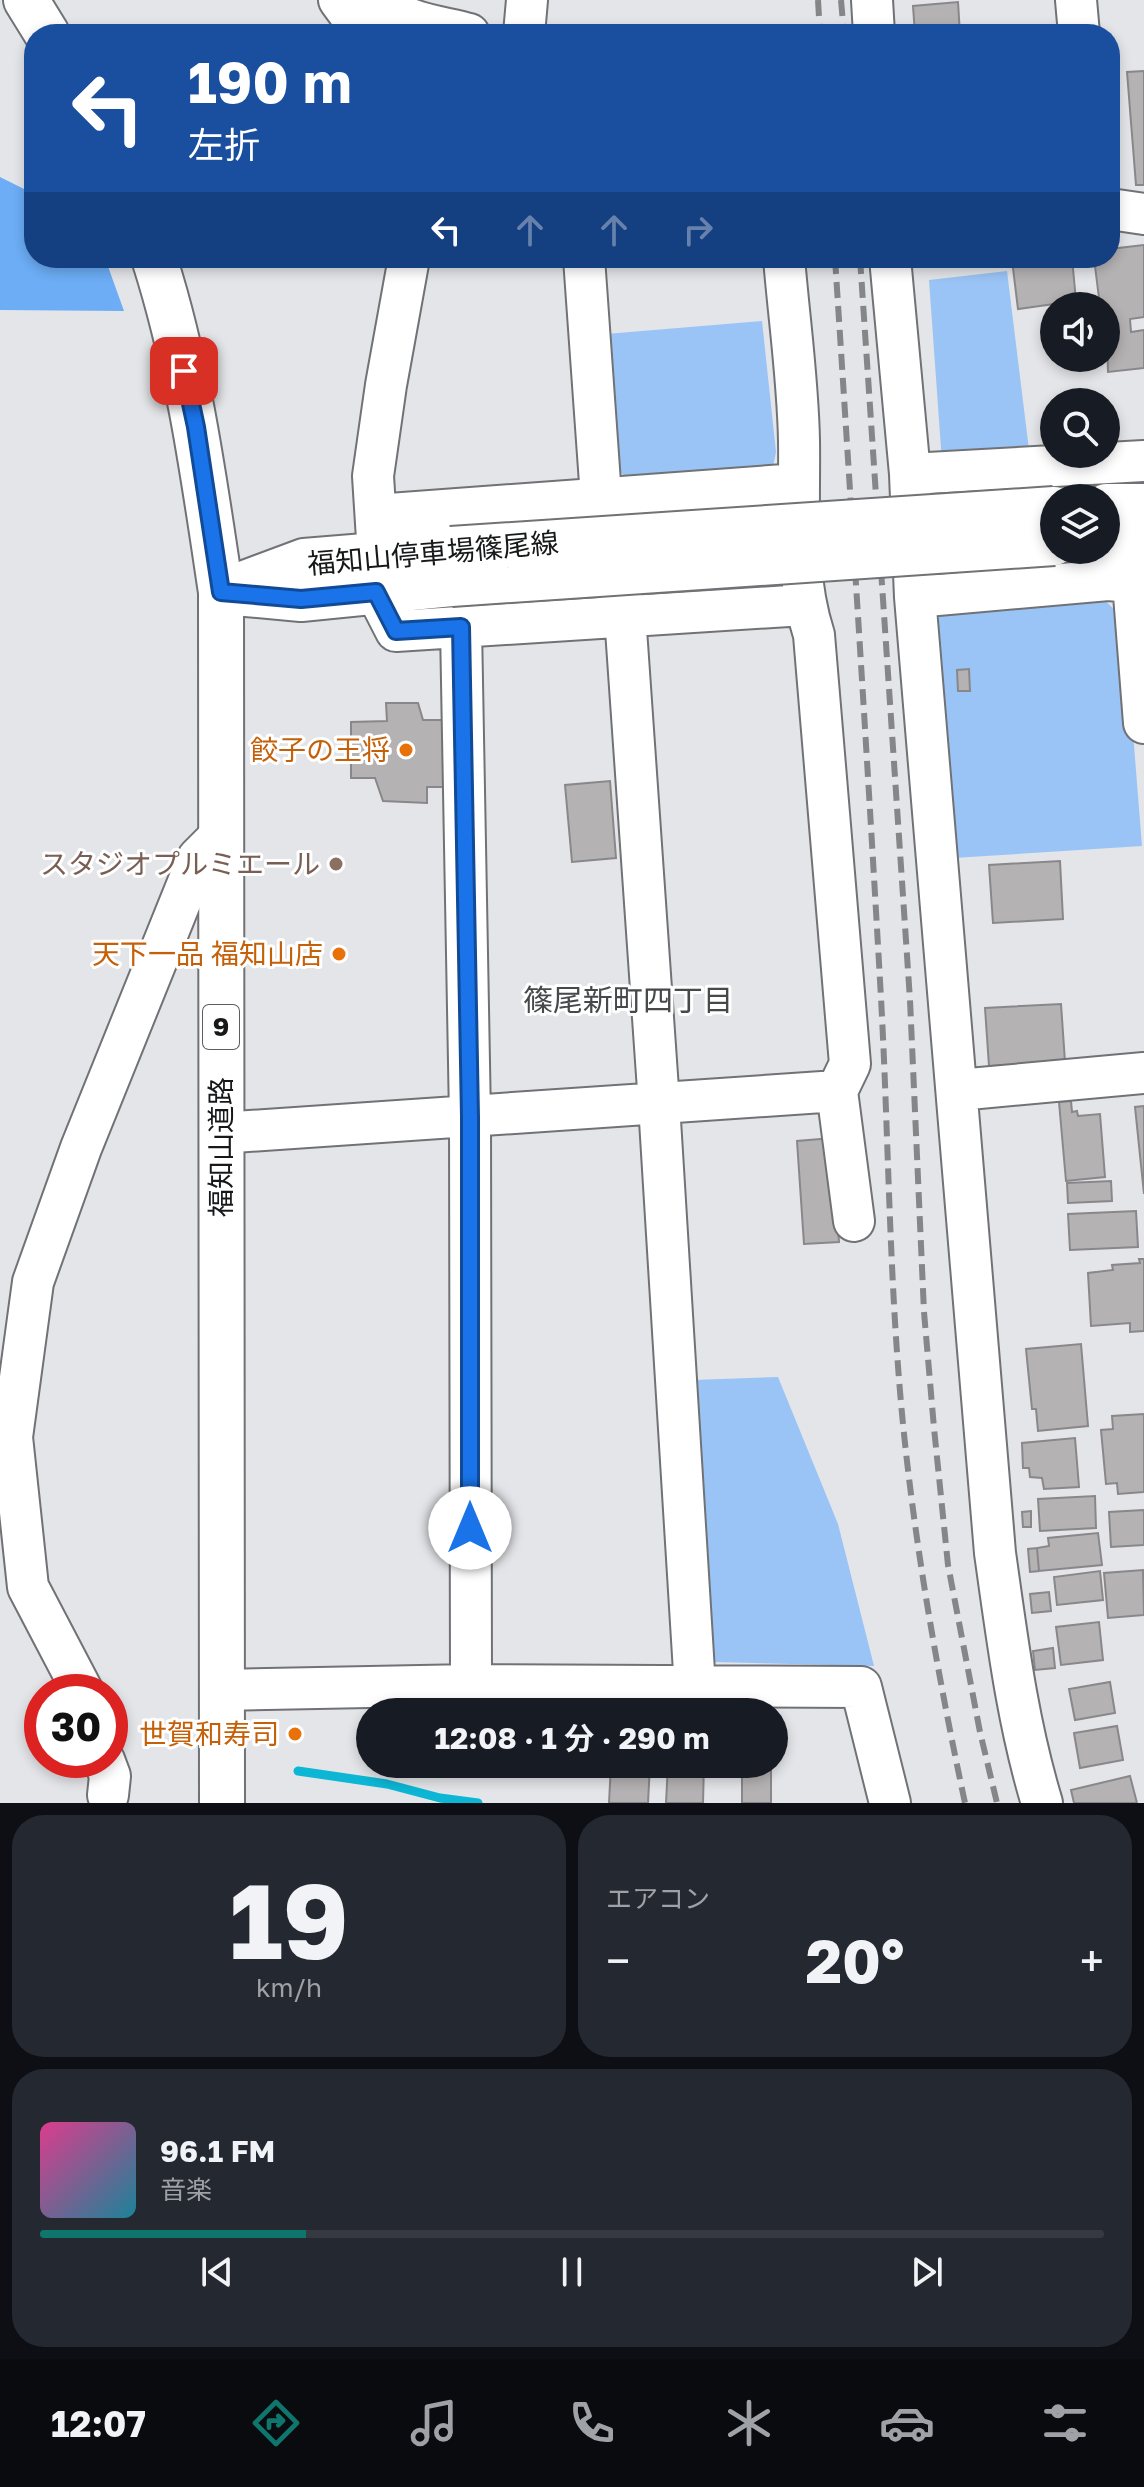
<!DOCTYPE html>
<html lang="ja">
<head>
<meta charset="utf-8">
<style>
	:root { --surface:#171b24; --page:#242831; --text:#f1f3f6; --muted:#9ea1a6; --line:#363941; --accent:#0f766e }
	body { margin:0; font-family:"Golos Text","Noto Sans JP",sans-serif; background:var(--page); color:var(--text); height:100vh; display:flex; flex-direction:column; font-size:30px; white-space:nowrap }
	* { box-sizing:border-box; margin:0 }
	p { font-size:26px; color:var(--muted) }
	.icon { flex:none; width:44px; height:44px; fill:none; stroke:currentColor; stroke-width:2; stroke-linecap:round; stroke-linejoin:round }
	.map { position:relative; height:1803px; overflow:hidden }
	.details { display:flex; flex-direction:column; gap:12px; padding:12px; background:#0d0f14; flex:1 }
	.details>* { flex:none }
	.hud { position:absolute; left:24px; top:24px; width:1096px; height:244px; border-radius:32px; box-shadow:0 4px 12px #0003; background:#1a4fa0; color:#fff; overflow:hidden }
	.fabs { position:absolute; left:1040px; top:292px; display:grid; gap:16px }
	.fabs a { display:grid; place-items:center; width:80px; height:80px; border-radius:50%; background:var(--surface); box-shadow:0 4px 12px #0003; font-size:40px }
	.speed { position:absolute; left:24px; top:1674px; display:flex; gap:16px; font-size:40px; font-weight:700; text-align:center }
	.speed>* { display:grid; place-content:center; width:104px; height:104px; border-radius:50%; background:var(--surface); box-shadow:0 4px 12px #0003; line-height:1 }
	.speed .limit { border:12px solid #d22; background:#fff; color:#111 }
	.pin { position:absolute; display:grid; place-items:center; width:68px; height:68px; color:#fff; margin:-34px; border-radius:16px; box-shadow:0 4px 12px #0006 }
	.me { position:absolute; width:88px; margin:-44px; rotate:0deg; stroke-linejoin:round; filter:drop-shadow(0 0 6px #0008) }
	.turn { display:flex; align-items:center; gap:28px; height:168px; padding:0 32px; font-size:36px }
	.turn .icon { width:104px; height:104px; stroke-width:2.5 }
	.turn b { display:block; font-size:56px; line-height:68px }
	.lanes { display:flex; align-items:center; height:76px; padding:0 32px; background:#0003; justify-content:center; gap:40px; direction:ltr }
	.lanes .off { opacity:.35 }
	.big { font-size:60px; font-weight:700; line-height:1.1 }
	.details .widget { flex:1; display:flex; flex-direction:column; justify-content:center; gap:12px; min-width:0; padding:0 28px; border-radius:32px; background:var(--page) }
	.details .dial { align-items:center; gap:0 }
	.dial b { font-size:104px; line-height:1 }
	.song { display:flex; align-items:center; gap:24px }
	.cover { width:96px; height:96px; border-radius:12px; background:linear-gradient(135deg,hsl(330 70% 55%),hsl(190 70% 35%)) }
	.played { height:8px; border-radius:4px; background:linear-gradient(90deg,var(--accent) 25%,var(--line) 25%) }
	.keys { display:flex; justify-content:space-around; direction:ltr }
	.heat { display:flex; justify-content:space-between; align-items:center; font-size:44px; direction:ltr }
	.details .tiles { flex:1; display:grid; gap:12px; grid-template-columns:1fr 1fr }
	.widget:last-child { grid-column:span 2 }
	.trip { position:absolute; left:356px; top:1698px; width:432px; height:80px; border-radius:40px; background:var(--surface); box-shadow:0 4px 12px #0003; font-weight:700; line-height:80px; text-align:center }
	.menu { display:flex; height:128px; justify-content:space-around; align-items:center; background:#090b0e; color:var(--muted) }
	.menu .icon { width:56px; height:56px }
	.menu .active { color:var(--accent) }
	.menu b { font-size:36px; color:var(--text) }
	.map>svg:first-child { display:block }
	.green { fill:#9ac4f5 }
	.forest { fill:#6cadf5 }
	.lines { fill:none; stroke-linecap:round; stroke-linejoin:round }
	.stream { stroke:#0cb6d4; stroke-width:9 }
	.building { fill:#b5b2b4; stroke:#898789; stroke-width:2 }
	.minor-casing { stroke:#707275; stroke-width:44 }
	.major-casing { stroke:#707275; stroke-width:48 }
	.highway-casing { stroke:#707275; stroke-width:48 }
	.minor { stroke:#fff; stroke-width:40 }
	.major { stroke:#fff; stroke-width:44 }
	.highway { stroke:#fff; stroke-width:44 }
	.rail { stroke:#858688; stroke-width:6; stroke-dasharray:16 8; stroke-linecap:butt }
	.major-bridge-casing { stroke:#707275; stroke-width:48; stroke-linecap:butt }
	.major-bridge { stroke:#fff; stroke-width:44 }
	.route-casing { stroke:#114b97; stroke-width:20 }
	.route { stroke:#1a73e8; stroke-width:14 }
	.food-dot { fill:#e8710a; stroke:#fff; stroke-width:3 }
	.education-dot { fill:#8d6e63; stroke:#fff; stroke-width:3 }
	.labels { text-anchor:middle; stroke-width:6; stroke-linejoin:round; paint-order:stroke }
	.shield { fill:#fff; stroke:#5d5d5e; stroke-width:2 }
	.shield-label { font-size:26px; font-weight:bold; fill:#171819 }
	.street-label { font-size:28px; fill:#171819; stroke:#fff }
	.food-label { font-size:28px; fill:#c56008; stroke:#fff; text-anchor:end }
	.education-label { font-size:28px; fill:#785e54; stroke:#fff; text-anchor:end }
	.neighbourhood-label { font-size:30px; fill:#46484a; stroke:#fff }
</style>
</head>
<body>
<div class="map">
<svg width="1144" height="1803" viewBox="0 0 1144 1803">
	<rect width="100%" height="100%" fill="#e3e5e8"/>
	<path class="green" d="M1007,271l23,187 -88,4 -13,-182z
		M762,321l14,131 -4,20 -138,12 -20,-17 -8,-133z
		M1103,598l21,22 18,226 -188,12 -23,-234 15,-17z
		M778,1377l60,147 36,142 -161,-4 -20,-282z"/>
	<path class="forest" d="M0,177l34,17v64h71l19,53 -124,-1z"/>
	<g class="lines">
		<path class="stream" d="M298,1771l89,13 53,14 38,5"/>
	</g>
	<path class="building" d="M958,2l2,32h-45l-2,-28z
		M1144,71v114h-8l-9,-113z
		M1144,245v72l-14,2 1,13 13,-2v38l-36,4 -2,-66h-6l-6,-48h16v-9z
		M1025,258h47l4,43 -58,8 -6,-49z
		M969,669l1,22h-12l-1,-21z
		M386,703h32l5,17h40l-2,67h-34v16l-44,-2 -8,-23h-24v-56l36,-1z
		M610,781l6,77 -44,4 -7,-77z
		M1060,861l3,58 -70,4 -4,-58z
		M1061,1004l4,58 -76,4 -4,-58z
		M1071,1101l1,11 5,-1 1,5 22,-2 5,63 -39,4 -7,-79z
		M1144,1106v88l-9,-87z
		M832,1138l7,104 -35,2 -7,-103z
		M1111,1181l1,20 -44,2 -1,-20z
		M1136,1211l2,36 -68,3 -2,-36z
		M1139,1259h5v72l-14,1v-9l-39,3 -3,-53 25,-3 -1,-5 28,-2z
		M1081,1344l7,82 -50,5 -2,-22h-4l-6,-60z
		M1144,1414v78l-26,2 -1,-11 -11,1 -5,-54 12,-1 -1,-13z
		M1075,1438l4,49 -35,2 -2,-11 -12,-1 -1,-9h-6l-1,-25z
		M1095,1496l1,32 -56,3 -2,-32z
		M1144,1510v35l-33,2 -2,-35z
		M1031,1511v16h-8l-1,-15z
		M1098,1533l4,32 -63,6 -2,-23 12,-2 -1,-8z
		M1037,1548l2,23 -9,1 -2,-23z
		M1143,1570l1,45 -36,3 -4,-45z
		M1100,1571l3,29 -46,5 -3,-28z
		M1049,1592l2,19 -19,2 -2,-19z
		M1099,1622l4,38 -42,5 -5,-38z
		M1053,1648l2,20 -20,2 -2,-19z
		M1110,1682l5,31 -40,7 -6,-31z
		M1117,1726l6,34 -43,8 -6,-35z
		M611,1764h39l-2,39h-39z
		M668,1764h36l-1,39h-37z
		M742,1764h29v39h-29z
		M1130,1776l7,27h-63l-3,-13z"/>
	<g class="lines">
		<defs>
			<path id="minor" d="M339,0l25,34
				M381,0c21,24 60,26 88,34
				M872,0l2,34
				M1076,0l3,34
				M524,34l3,-34
				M1110,209l34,5
				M584,258l17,239 24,118 34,489 36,584
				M890,258l20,216 5,123 80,956c12,84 22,168 47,250
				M910,474l234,-13
				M376,515l422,-31
				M377,539l-4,-63 13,-91 23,-127
				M1133,582l11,141
				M376,592l20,39 408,-26
				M915,597l193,-17 36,3
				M461,627l9,490 1,568
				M958,1090l186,-17
				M837,1091l17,130
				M220,1133l617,-42 13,-27 -36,-429c-20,-61 -14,-130 -15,-194 -1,-61 -10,-122 -15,-183
				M221,1690l250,-5 390,2 29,116
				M83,1692l-55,-105 -16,-150 21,-155 48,-134 117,-290 25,-25
				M104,1760l6,16 -2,19"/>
			<path id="major" d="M1106,506h38
				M1106,541h38
				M221,592l83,-31 147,-12
				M235,593l66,6 150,-15"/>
			<path id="highway" d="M26,0l21,34
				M154,258c35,109 50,221 67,334l1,1211"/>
		</defs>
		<use href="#minor" class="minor-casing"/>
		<use href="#major" class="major-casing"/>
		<use href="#highway" class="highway-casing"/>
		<use href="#minor" class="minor"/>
		<use href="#major" class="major"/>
		<use href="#highway" class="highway"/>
		<path class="rail" d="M818,0l2,34
			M841,0l3,34
			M835,258c16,247 32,493 46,740 8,145 8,291 23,436 13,124 35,247 61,369
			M860,258l50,742 14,312 10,116 14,137 32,167 17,71"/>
		<defs>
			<path id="major-bridge" d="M451,549l603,-40
				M451,584l603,-41"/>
		</defs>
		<use href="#major-bridge" class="major-bridge-casing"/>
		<use href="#major-bridge" class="major-bridge"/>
	</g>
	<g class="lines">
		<defs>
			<path id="route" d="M184,371l12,56 25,165 80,7 75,-7 20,39 65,-4 9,490v411"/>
		</defs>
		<use href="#route" class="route-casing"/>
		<use href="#route" class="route"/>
	</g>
	<g class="food-dot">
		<circle cx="406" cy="750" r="8"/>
		<circle cx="339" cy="954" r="8"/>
		<circle cx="295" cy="1734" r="8"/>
	</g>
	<circle class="education-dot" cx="336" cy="864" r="8"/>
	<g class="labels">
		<rect class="shield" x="203" y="1005" width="36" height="44" rx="6"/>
		<g class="shield-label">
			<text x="221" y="1036">9</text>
		</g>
		<g class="street-label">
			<text transform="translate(433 553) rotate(-5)" y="10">福知山停車場篠尾線</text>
			<text transform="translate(221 1147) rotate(-90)" y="10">福知山道路</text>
		</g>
		<g class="food-label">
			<text x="390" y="760">餃子の王将</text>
			<text x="323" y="964">天下一品 福知山店</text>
			<text x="279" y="1744">世賀和寿司</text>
		</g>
		<g class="education-label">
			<text x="320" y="874">スタジオプルミエール</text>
		</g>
		<g class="neighbourhood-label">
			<text x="628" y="1011">篠尾新町四丁目</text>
		</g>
	</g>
</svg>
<div class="fabs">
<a><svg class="icon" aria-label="sound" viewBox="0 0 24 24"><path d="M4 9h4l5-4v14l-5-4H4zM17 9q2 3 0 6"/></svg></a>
<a><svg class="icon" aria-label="search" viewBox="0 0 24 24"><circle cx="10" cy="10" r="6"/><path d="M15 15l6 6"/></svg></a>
<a><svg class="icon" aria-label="layers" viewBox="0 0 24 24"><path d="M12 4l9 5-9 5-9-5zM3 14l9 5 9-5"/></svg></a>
</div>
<div class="speed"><div class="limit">30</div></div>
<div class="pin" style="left:184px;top:371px;background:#d93025"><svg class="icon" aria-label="arrive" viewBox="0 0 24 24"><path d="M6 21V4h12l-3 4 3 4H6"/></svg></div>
<svg class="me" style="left:470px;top:1528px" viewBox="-20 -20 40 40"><circle r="19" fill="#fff"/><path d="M0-13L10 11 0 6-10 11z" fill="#1a73e8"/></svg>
<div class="trip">12:08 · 1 分 · 290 m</div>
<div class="hud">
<div class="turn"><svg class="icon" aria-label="left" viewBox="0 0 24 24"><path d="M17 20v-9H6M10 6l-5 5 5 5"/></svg><div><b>190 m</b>左折</div></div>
<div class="lanes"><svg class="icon" aria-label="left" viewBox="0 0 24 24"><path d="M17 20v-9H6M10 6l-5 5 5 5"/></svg><svg class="icon off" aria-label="ahead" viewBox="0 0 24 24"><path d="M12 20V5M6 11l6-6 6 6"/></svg><svg class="icon off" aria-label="ahead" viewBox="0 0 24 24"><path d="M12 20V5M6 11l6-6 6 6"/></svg><svg class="icon off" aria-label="right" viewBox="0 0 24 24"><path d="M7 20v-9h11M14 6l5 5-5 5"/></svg></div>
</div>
</div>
<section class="details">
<div class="tiles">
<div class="widget dial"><b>19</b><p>km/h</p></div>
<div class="widget"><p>エアコン</p>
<div class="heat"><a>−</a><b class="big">20°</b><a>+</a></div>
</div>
<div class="widget">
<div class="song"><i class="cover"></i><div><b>96.1 FM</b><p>音楽</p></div></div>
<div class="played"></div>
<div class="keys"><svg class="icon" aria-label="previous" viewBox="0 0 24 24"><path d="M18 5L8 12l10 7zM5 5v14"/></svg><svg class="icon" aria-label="pause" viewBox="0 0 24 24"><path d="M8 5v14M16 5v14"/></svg><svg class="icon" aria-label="next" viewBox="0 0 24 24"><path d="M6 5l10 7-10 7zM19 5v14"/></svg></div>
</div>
</div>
</section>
<nav class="menu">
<b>12:07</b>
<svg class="icon active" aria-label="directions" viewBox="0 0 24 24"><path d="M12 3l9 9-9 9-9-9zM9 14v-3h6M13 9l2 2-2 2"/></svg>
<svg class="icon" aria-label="music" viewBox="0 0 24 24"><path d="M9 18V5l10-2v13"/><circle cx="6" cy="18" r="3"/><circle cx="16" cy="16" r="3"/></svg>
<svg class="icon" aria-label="phone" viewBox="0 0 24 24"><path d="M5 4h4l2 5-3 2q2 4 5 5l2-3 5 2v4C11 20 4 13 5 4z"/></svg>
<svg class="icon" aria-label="climate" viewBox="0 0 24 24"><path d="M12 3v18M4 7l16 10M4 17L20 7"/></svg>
<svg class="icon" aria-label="car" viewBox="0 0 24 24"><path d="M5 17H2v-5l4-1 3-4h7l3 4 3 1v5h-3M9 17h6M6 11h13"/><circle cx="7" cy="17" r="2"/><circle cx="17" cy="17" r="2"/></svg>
<svg class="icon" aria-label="filters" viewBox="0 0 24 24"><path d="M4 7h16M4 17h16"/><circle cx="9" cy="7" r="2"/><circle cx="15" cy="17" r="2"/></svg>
</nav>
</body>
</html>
